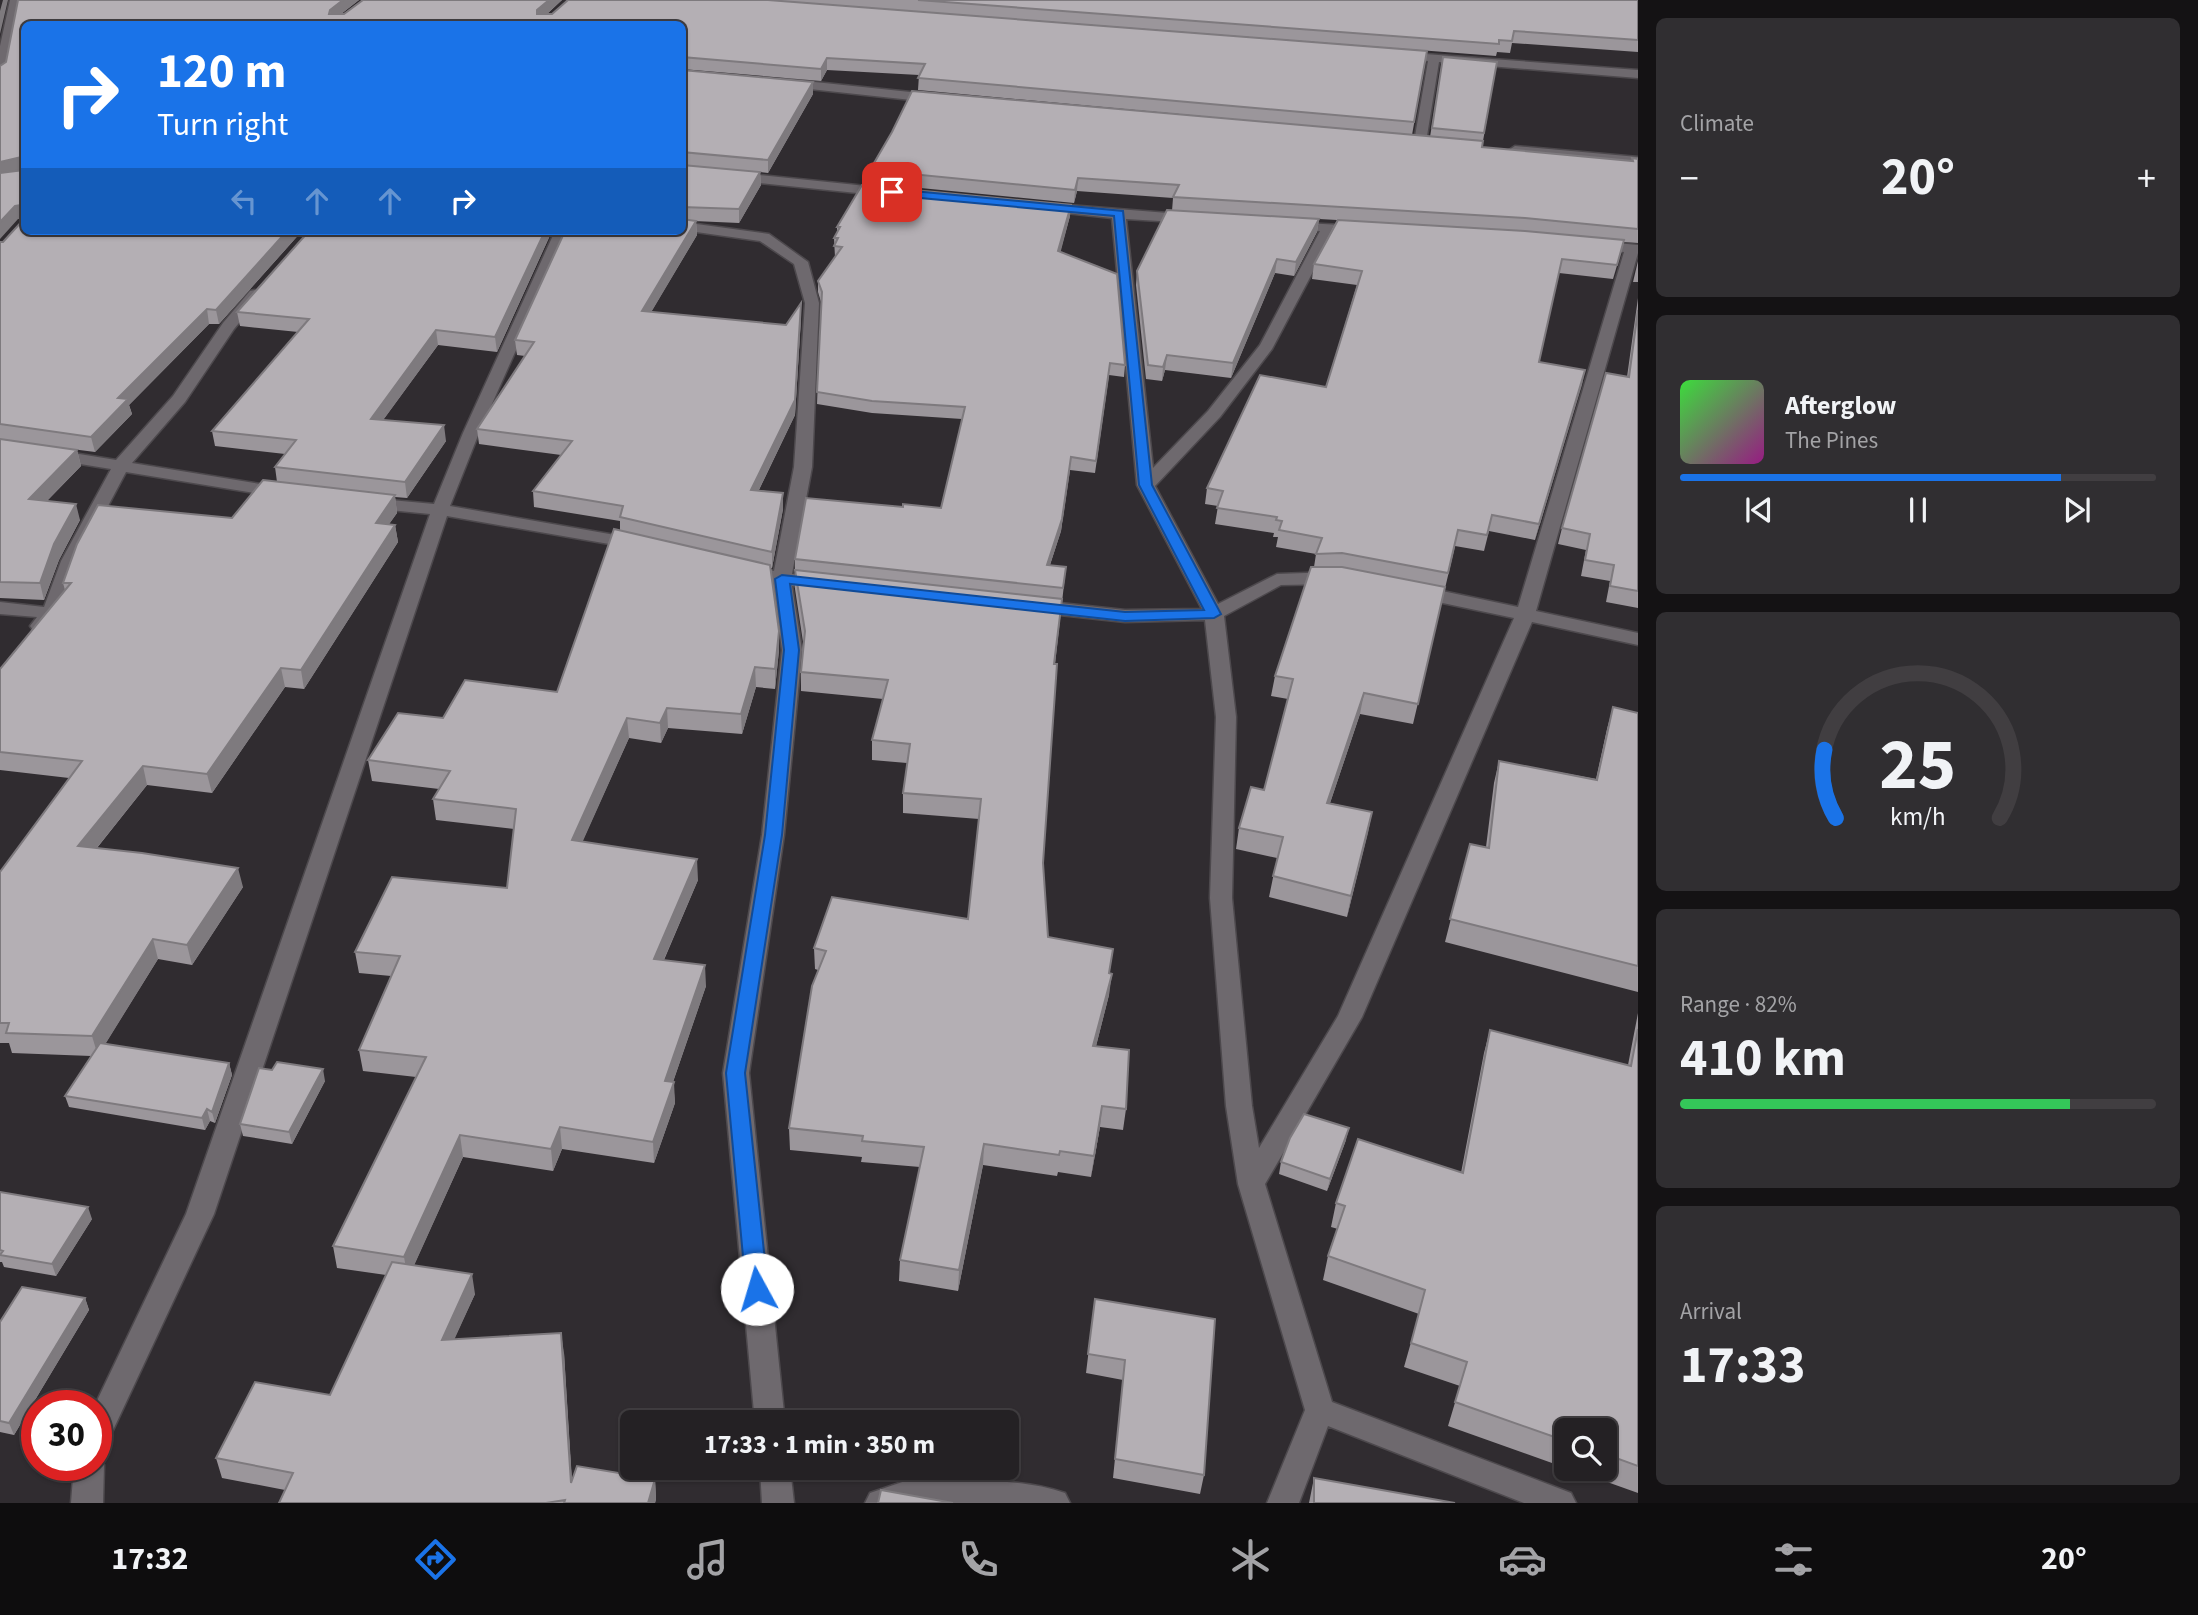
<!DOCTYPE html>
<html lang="en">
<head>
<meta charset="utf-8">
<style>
	:root { --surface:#242124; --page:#302e31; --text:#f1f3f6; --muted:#a3a3a6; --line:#413e41; --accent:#1a73e8 }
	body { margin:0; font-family:"Source Sans 3",sans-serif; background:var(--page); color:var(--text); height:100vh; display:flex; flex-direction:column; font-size:26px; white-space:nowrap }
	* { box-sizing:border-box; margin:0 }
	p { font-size:23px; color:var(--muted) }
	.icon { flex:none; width:38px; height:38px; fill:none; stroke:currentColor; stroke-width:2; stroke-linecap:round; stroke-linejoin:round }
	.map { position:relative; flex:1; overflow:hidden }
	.details { display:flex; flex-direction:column; gap:18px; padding:18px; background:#141214; width:560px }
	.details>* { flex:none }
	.banner { position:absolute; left:21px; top:21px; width:665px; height:214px; border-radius:10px; box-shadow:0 2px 5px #0004,0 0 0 2px var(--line); background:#1a73e8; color:#fff; overflow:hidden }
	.tools { position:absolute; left:1554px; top:1418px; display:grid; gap:14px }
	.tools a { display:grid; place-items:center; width:63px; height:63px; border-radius:10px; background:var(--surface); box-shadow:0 2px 5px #0004,0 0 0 2px var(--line); font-size:35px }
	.speed { position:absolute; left:21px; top:1390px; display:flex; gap:14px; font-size:35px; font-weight:700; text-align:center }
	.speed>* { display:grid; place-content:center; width:91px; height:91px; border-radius:50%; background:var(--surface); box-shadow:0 2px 5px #0004,0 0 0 2px var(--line); line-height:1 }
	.speed .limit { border:10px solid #d22; background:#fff; color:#111 }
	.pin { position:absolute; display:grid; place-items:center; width:60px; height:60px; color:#fff; margin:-30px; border-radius:14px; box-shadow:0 4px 10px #0006 }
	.me { position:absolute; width:77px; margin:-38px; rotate:354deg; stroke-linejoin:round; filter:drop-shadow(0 0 5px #0008) }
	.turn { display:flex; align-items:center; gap:24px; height:147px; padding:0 21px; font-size:32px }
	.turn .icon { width:91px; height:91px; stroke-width:2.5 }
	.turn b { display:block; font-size:49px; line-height:60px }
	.lanes { display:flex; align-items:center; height:66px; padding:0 21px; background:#0003; justify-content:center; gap:35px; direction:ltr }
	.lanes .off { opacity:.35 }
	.big { font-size:52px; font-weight:700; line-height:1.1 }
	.details .card { flex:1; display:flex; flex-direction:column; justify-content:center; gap:10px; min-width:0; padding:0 24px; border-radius:10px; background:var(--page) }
	.details .dial { align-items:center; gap:0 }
	.dial svg { height:182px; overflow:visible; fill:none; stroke:var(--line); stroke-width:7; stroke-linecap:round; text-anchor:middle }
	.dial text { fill:var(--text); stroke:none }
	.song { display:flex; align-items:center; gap:21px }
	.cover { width:84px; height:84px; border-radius:10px; background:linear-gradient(135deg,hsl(120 70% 55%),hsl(310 70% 35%)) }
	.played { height:7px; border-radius:4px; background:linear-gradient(90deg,var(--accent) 80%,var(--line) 80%) }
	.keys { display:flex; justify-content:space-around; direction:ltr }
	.heat { display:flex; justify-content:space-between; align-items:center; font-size:38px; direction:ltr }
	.charge { height:10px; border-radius:5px; background:linear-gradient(90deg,#34c759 82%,var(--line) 0) }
	.trip { position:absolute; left:620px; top:1410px; width:399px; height:70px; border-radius:10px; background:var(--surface); box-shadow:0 2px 5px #0004,0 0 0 2px var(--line); font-weight:700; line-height:70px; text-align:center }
	.tab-bar { display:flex; height:112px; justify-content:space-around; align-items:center; background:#0e0d0e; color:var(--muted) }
	.tab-bar .icon { width:49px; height:49px }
	.tab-bar .active { color:var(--accent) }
	.tab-bar b { font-size:32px; color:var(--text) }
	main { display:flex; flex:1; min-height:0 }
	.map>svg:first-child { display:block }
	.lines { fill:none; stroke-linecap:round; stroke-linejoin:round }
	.street-casing { stroke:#4d494d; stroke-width:3 }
	.street { fill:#6e696e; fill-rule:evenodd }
	.wall { fill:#9b969b }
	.shaded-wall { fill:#7e7a7e }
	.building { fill:#b4afb4; stroke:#7e7a7e; stroke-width:2 }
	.route { fill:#1a73e8; stroke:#114b97; stroke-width:2 }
</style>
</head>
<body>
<main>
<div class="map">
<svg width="1638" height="1503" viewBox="0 0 1638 1503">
	<rect width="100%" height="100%" fill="#302c30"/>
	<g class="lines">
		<defs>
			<path id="street" d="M10,0h10l-14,74 -6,4v-32z
				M1398,52l240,18v8l-199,-16 -13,80 -6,4 -6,-4 14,-81 -34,-4 -2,-2z
				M786,79l153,16 6,4 -6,4 -157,-17v-6z
				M1515,146l123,11v8l-128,-12 -1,-3z
				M682,167l204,21 7,4 -7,4 -204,-21z
				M1043,203l150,12 7,4 -7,4 -67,-4 27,249 55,-57 52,-66 60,-114 -34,-3v-6l74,4 7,4 -7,4 -26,-2 -62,117 -52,68 -65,69 63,118 59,-30 57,-2 9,6 -9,6 -53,1 -57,31 12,101 -4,181 20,208 7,42 79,-132 176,-398 -100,-21 -9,-6 9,-6 104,22 106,-355 -29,-3 -7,-4 7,-4 43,4v8l-102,358 102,22v12l-106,-23 -170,395 -97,167 67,218 239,91 5,10h-52l-196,-77 -29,77h-32l38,-93 -67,-226 -12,-78 -16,-208 6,-181 -11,-97 -80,2 -93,-10 -10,-6 10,-6 93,10 77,-1 -65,-124 -25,-267 -74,-8v-6z
				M682,222l87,12 39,28 11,41 -7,164 -20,107 31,3 9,6 -9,6 -31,-3 10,64 -18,185 -35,238 36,350h-30l-32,-350 39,-238 20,-185 -9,-68 -35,-9 -2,-4 9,-6 29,8 20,-104 11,-164 -11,-39 -34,-23 -78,-11z
				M555,231h14l-90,202 -29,73 188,33 9,5 -9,5 -191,-33 -233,698 -107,229 -11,4 -1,-42 91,-191 244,-700 -61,-6 -9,-5 9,-5 65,6 29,-71z
				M255,290l7,4 -2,3 -26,32 -49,73 -53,61 153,25 6,1 3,4 -3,4 -6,1 -159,-26 -47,89 -18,52 -14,17h-14l-3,-4 7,-9 -37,-3v-12l44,5 17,-46 50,-92 -111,-18v-10l116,19 57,-64 50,-73 27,-32z
				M96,1454l8,11 -1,38h-32l3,-38h22z
				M760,1468h30l4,35h-32z
				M911,1479c47,2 110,-2 154,14l5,10h-205l5,-10z"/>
		</defs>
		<use href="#street" class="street-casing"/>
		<use href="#street" class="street"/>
	</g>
	<path class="wall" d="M18,0h341l-18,14h3l19,-14h199l-15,14 880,37 -15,84 70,12 150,14v-3l6,1v84l-14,-1 -11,37 -54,-6 -20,89 46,8 -50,170 -46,-9 -5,20 -29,-5 -42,178 -53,-10 -30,89 42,9 -25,105 -78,-20 8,-39 -41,-9 3,-21 25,-38 24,-91 -17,-3 4,-20 39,-109 2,-13 -40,-7 2,-10h-5l1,-4 -59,-9 3,-18 -13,-2 2,-16 119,-101 31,-102 -45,-6 2,-15 23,-44 -18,-1 -2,13 -23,44 -19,-3 -44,105 -66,-8 -3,11 -16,-2 -10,-94 1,-14 35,-60 1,-13 -96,-7 -3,12 -205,-20 1,-13 518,-37 -470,-43 1,-15 -92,-5 -6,11 -139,-12v-45l-658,195h-6l-12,-157z
		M770,0h868v52l-126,-9 -2,10 -13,-1 -1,4z
		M1443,57l54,5 -14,79 -53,-4z
		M682,70l131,24 -45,79 -8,-1 1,13 -22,38 -45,-2h2l1,14 -46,77 135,13 15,-8 -6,98 -36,75 24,3v16l-11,59h-1l8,63v19l-4,39 -19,-2 -14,47 -74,-6 -7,15 -32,-5 -47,104 116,38 -34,80 42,26 -33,96 2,21 -21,60 -92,-14 -9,22 -90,-14 -49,108 61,29 -21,45 110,14 8,128 83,-2 1,20 -1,4h-376l6,-13 -63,-12 -6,-20 114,-63 56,-120 -49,-7 -4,-22 83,-169 -53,-6 -4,-21 32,-74 -32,-3 -4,-21 152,-64 7,-59 -78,-9 -3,-21 6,-10 -67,-8 -4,-21 75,-42 114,-26 63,-162v-9l-86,-14 -1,-16 28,-36 -82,-11 -2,-15 48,-73 -8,-1 -2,-15 167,-109z
		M1070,216l-10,36 65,113 -1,12 -15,-2 -14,98 -25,-3 -9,61 -11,34 16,2 -11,97 -12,199 5,74 62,37 -1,21 -13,51 30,63 -3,21 -23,-3 -9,50 -33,-5 -1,4 -74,-11 -25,126 -59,-10 1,-21 20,-93 -59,-5 1,-5 -72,-7 -1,-22 29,-158 -3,-1 -1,-21 154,-29 11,-100 -76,-6v-20l4,-30 -35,-3v-20l11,-41 -82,-8v-19l2,-30 -8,-53v-30l108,-52 38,1 21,-89 -90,-6 -55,-9 4,-102 -3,-10v-11l17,-24 -1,-19 3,-6v-5z
		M24,231h278l-83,93h-10l-80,81 3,9 -37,38 -70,-9 52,7 4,16 -34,35 33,19 -21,40 -15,40 -44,-2v-356h3z
		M309,231h243l-55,121 -59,-7 -55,75 63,21 -39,57 -12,-1 2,16 -8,11 6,1 3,17 -94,147 -19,-2 -73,106 -65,-8 -50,63 146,39 -51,78 -34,-6 -53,85 124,19 3,12 -17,48 -5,-2 -5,9 -136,-23 -4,-11 26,-40 -79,-3 -3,-10h-9v-171l69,-94 -69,-8v-101l65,-79 -2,-7 169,-65 45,-36 -2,-15 10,-13 -70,-8 -3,-15 86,-99 -58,-6 -3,-14z
		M1638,261v21h-5z
		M1638,298v310l-32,-6 4,-21 -29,-5 5,-26 -28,-6 4,-16 65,-151z
		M1613,707l25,6v279l-193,-50 25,-98 16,3 8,-64 5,-22 97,18 11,-50z
		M1638,1013v480l-70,-25h37v-38h-39v38l-118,-42 12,-40 -56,-19 15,-53 -96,-34 5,-24 10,-27 -7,-2 5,-24 125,-30 23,-120 6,-23 138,35z
		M272,1070l53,11 -33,63 -49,-8 -3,-12z
		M1346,1140l-19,51 -48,-17 2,-12z
		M0,1192l92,27 -36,57 -52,-9 -2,-5h-2z
		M85,1298l4,12 -75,125 -14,-3v-110z
		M1095,1299l109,176 -4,19 -87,-16 10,-98 -37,-7z
		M1314,1478l141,25h-146z"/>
	<path class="shaded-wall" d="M3,0h5l-8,34v-23z
		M343,0h16l-28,22 -1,-12z
		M549,0h13l-24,22 -1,-12z
		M827,58v12l-6,11v-12z
		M813,82v12l-45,79v-13z
		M21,157l3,13 -24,5v-13z
		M760,172l1,13 -22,38v-14z
		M1078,178l-1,13 -3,12 1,-13z
		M22,205l2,14h-6l-18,20v-17l15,-16z
		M1071,205l-1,11 -12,46v-11z
		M1319,219l-2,13 -23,44 2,-14z
		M696,221l1,14 -54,91 -1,-15z
		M287,231h15l-83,93 -3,-14z
		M545,231h7l-55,121 -2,-15z
		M1277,259l-2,14 -44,105 2,-15z
		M801,303v14l-6,98 -44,91v-16z
		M207,309l2,15 -80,81 3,9 -37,38 -4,-15 27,-39z
		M436,330l2,15 -65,89 -2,-15z
		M1167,355l-2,15 -3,11 1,-14z
		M1585,370l-3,15 -47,155 4,-16z
		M444,425l2,16 -39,57 -2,-16z
		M77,450l4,16 -48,49 -4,-16z
		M1071,457l-10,74 -15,46 1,-12z
		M783,493v16l-11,59v-16z
		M395,495l2,18 -19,27 -2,-17z
		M76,504l4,16 -21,40 -15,40 -4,-17 14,-39z
		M395,525l3,17 -94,147 -3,-19z
		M779,631v19l-4,39v-20z
		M755,667l1,20 -14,47 -1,-20z
		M281,668l4,19 -73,106 -5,-19z
		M1364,693l-4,21 -37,110 4,-21z
		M667,708l1,20 -7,15 -1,-20z
		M627,718l2,20 -55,123 -2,-21z
		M143,766l4,19 -64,80 -5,-19z
		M1372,812l-4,21 -21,84 4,-21z
		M697,859l1,21 -43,100 -1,-21z
		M238,868l5,19 -51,78 -5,-20z
		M153,939l5,20 -60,97 -6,-20z
		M1113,949l-6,41 5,-16 -3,21 -18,71 2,-20z
		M705,965l1,21 -40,116 -1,-21z
		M229,1063l3,12 -17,48 -3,-11z
		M323,1069l2,12 -33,63 -3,-12z
		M674,1082l1,21 -21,60 -1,-21z
		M1102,1106l-2,21 -9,50 3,-21z
		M207,1109l3,12 -5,9 -3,-12z
		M560,1127l2,22 -9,22 -2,-22z
		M1349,1128l-3,12 -19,51 3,-12z
		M460,1135l3,22 -55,122 -4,-22z
		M984,1144l-1,21 -25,126 1,-21z
		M88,1207l4,12 -36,57 -4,-12z
		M472,1274l3,20 -30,66 -3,-20z
		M85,1298l4,12 -75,125 -5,-12z
		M561,1333l3,20 9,150 -2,-20z
		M655,1479l1,20 -1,4h-7z"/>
	<path class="building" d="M18,0h325l-13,10 -1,4h15l19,-14h186l-12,10v4h15l16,-14h200l659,51 -13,71 -496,-44 7,-14 -98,-6 -6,11 -139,-12v-33h-658v194l-2,-13 -7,1 -15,16v-49l23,-3 1,-10 -3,-3 -21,5v-96l6,-4z
		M918,0h720v40l-124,-9 -2,10 -13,-1v4z
		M1443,57l54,5 -13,71 -52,-5z
		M682,70l131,12 -45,78 -86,-8z
		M912,91l571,50 -1,6 151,14 -1,-3 6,1v70l-113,-11 -352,-21 6,-12 -101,-7 -3,12 -205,-20 22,-38z
		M682,165l78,7 -21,37 -57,-2z
		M862,185l209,20 -13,46 59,23 8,91 -15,-2 -14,98 -25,-4 -9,62 -15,46 19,2 -3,21 -268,-29 11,-61 97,9v-3l38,4 24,-101 -93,-6 -55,-9 5,-100 -4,-11 24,-34 -8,-1 4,-8h-4l6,-11h-3z
		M1167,210l152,9 -23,43 -19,-3 -44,104 -66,-8 -4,12 -15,-2 -11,-94z
		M24,219v12h263l-71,79 -9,-1 -89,89 10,1 -37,38 -91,-13v-182h3z
		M682,219l14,2 -54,90 144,14 15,-22 -6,97 -44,90 32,3 -11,59 -152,-35 3,-11 -90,-15 39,-50 -95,-12 57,-87 -19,-2 50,-109h117z
		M1338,220l187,11 99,9 -7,25 -55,-6 -23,103 46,8 -46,154 -47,-9 -5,20 -29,-5 -10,43 -106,-20 -26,1 6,-16 -43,-8 3,-9 -6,-1 1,-3 -60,-9 6,-17 -16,-3 53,-113 66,12 36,-116 -48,-7z
		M309,231h236l-50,106 -59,-7 -65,89 73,6 -39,57 -130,-15 21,-27 -84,-9 97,-112 -72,-7z
		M1638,310v281l-28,-5 4,-21 -29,-5 5,-26 -28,-6 44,-155 23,4z
		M0,439l77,11 -48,49 47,5 -22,40 -14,39 -40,-1z
		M263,480l132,15 -19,28 19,2 -94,145 -20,-2 -74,106 -64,-8 -65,80 64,7 96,15 -51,77 -34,-6 -61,97 -86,-3 3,-10h-9v-151l82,-111 -82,-9v-83l71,-86h-8l14,-39 21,-39 134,13z
		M614,529l156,36 9,66 -4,38 -20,-2 -14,47 -74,-6 -7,15 -33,-5 -55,122 125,19 -43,100 51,6 -40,116 9,1 -21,60 -93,-15 -9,22 -91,-14 -56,122 -71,-11 93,-189 -67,-7 41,-94 -45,-4 37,-75 115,11 9,-79 -83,-10 17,-28 -82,-11 30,-47 45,5 22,-38 92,12z
		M1311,567h31l103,20 -27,117 -54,-11 -37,110 45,9 -21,84 -78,-20 10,-39 -44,-9 12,-41 13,3 29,-111 -18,-3z
		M795,570l267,29 -8,65h3l-14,199 5,74 65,12 -4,24 3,1 -19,72 36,4 -3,59 -24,-3 -8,50 -34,-5 -1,4 -75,-11 -25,126 -59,-10 24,-113 -62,-6 1,-5 -74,-8 23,-142 14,-35 -12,-3 18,-51 136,22 13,-120 -78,-6 7,-49 -38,-4 16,-60 -87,-8 4,-41z
		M1613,707l25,6v253l-188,-47 20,-75 19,4 10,-87 98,19z
		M1638,1029v437l-33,-12v-24h-39v11l-111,-39 12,-40 -56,-19 14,-53 -97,-34 17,-50 -9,-3 22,-64 105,34 27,-143 141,36z
		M100,1043l129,20 -17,49 -5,-3 -5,9 -137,-22z
		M277,1062l46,7 -34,63 -49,-8 19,-56 13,2z
		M1304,1114l45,14 -19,51 -49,-17 9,-24z
		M0,1192l88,15 -36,57 -52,-9 3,-4 -3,-1z
		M392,1262l80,12 -30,66 119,-7 10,150 6,-17 78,13 -7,24h-84l1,-3 -19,3h-267l14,-30 -77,-15 39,-76 75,13z
		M22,1287l63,11 -76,125 -9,-2v-99z
		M1095,1299l120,20 -11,156 -89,-16 10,-99 -37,-6z
		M1314,1478l141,25h-141z
		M881,1490l72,13h-75z"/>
	<path class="route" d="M892,189l231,22 29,274 69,129 -7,4 -89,3 -335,-37 9,66 -17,185 -37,238 23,216 -3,6 -8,3 -8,-3 -3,-6 -20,-216 39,-238 19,-185 -9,-71 7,-4 343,37 79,-2 -65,-125 -25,-269 -226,-21v-5z"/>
</svg>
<div class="tools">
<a><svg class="icon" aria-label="search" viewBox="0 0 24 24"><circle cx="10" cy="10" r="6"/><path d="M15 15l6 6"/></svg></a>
</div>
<div class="speed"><div class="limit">30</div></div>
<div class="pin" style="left:892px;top:192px;background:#d93025"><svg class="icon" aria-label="arrive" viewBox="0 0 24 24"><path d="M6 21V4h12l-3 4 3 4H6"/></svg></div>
<svg class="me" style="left:757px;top:1289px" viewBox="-20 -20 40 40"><circle r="19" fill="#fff"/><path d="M0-13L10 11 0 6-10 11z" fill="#1a73e8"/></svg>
<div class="trip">17:33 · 1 min · 350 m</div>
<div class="banner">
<div class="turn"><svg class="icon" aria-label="right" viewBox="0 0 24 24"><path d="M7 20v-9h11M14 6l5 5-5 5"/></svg><div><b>120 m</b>Turn right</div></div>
<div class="lanes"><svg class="icon off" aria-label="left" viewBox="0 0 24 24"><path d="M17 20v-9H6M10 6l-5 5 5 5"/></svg><svg class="icon off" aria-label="ahead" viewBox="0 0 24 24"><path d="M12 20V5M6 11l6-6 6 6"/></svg><svg class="icon off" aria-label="ahead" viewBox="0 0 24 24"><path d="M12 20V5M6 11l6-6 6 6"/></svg><svg class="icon" aria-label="right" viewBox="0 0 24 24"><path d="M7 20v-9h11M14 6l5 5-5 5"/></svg></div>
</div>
</div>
<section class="details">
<div class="card"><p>Climate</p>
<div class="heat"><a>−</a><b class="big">20°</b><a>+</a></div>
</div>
<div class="card">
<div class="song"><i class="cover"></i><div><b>Afterglow</b><p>The Pines</p></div></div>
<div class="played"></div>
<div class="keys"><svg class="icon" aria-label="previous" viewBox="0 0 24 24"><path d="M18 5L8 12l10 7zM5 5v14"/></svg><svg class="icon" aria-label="pause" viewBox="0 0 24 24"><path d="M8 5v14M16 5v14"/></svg><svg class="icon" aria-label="next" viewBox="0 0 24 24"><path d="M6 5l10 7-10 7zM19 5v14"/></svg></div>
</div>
<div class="card dial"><svg viewBox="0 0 100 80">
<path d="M14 69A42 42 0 1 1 86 69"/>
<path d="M14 69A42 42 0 0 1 9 39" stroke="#1a73e8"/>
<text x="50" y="56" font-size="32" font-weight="700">25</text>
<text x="50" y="72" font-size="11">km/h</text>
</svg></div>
<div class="card"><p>Range · 82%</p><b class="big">410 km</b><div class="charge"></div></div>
<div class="card"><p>Arrival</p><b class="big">17:33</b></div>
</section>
</main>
<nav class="tab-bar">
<b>17:32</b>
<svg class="icon active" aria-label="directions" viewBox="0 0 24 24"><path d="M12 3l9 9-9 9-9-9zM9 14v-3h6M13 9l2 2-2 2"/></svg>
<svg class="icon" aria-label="music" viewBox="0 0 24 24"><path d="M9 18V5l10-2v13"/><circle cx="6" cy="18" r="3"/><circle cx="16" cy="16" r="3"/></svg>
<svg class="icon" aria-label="phone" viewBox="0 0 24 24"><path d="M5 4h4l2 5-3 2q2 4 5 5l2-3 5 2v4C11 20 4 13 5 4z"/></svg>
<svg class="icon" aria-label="climate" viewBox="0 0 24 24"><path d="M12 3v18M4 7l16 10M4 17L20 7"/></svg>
<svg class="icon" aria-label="car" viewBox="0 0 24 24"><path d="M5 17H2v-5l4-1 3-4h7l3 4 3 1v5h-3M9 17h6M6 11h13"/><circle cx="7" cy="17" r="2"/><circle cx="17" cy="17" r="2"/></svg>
<svg class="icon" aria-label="filters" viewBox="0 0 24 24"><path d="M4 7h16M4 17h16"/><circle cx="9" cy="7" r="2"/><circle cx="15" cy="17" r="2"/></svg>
<b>20°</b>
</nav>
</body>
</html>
